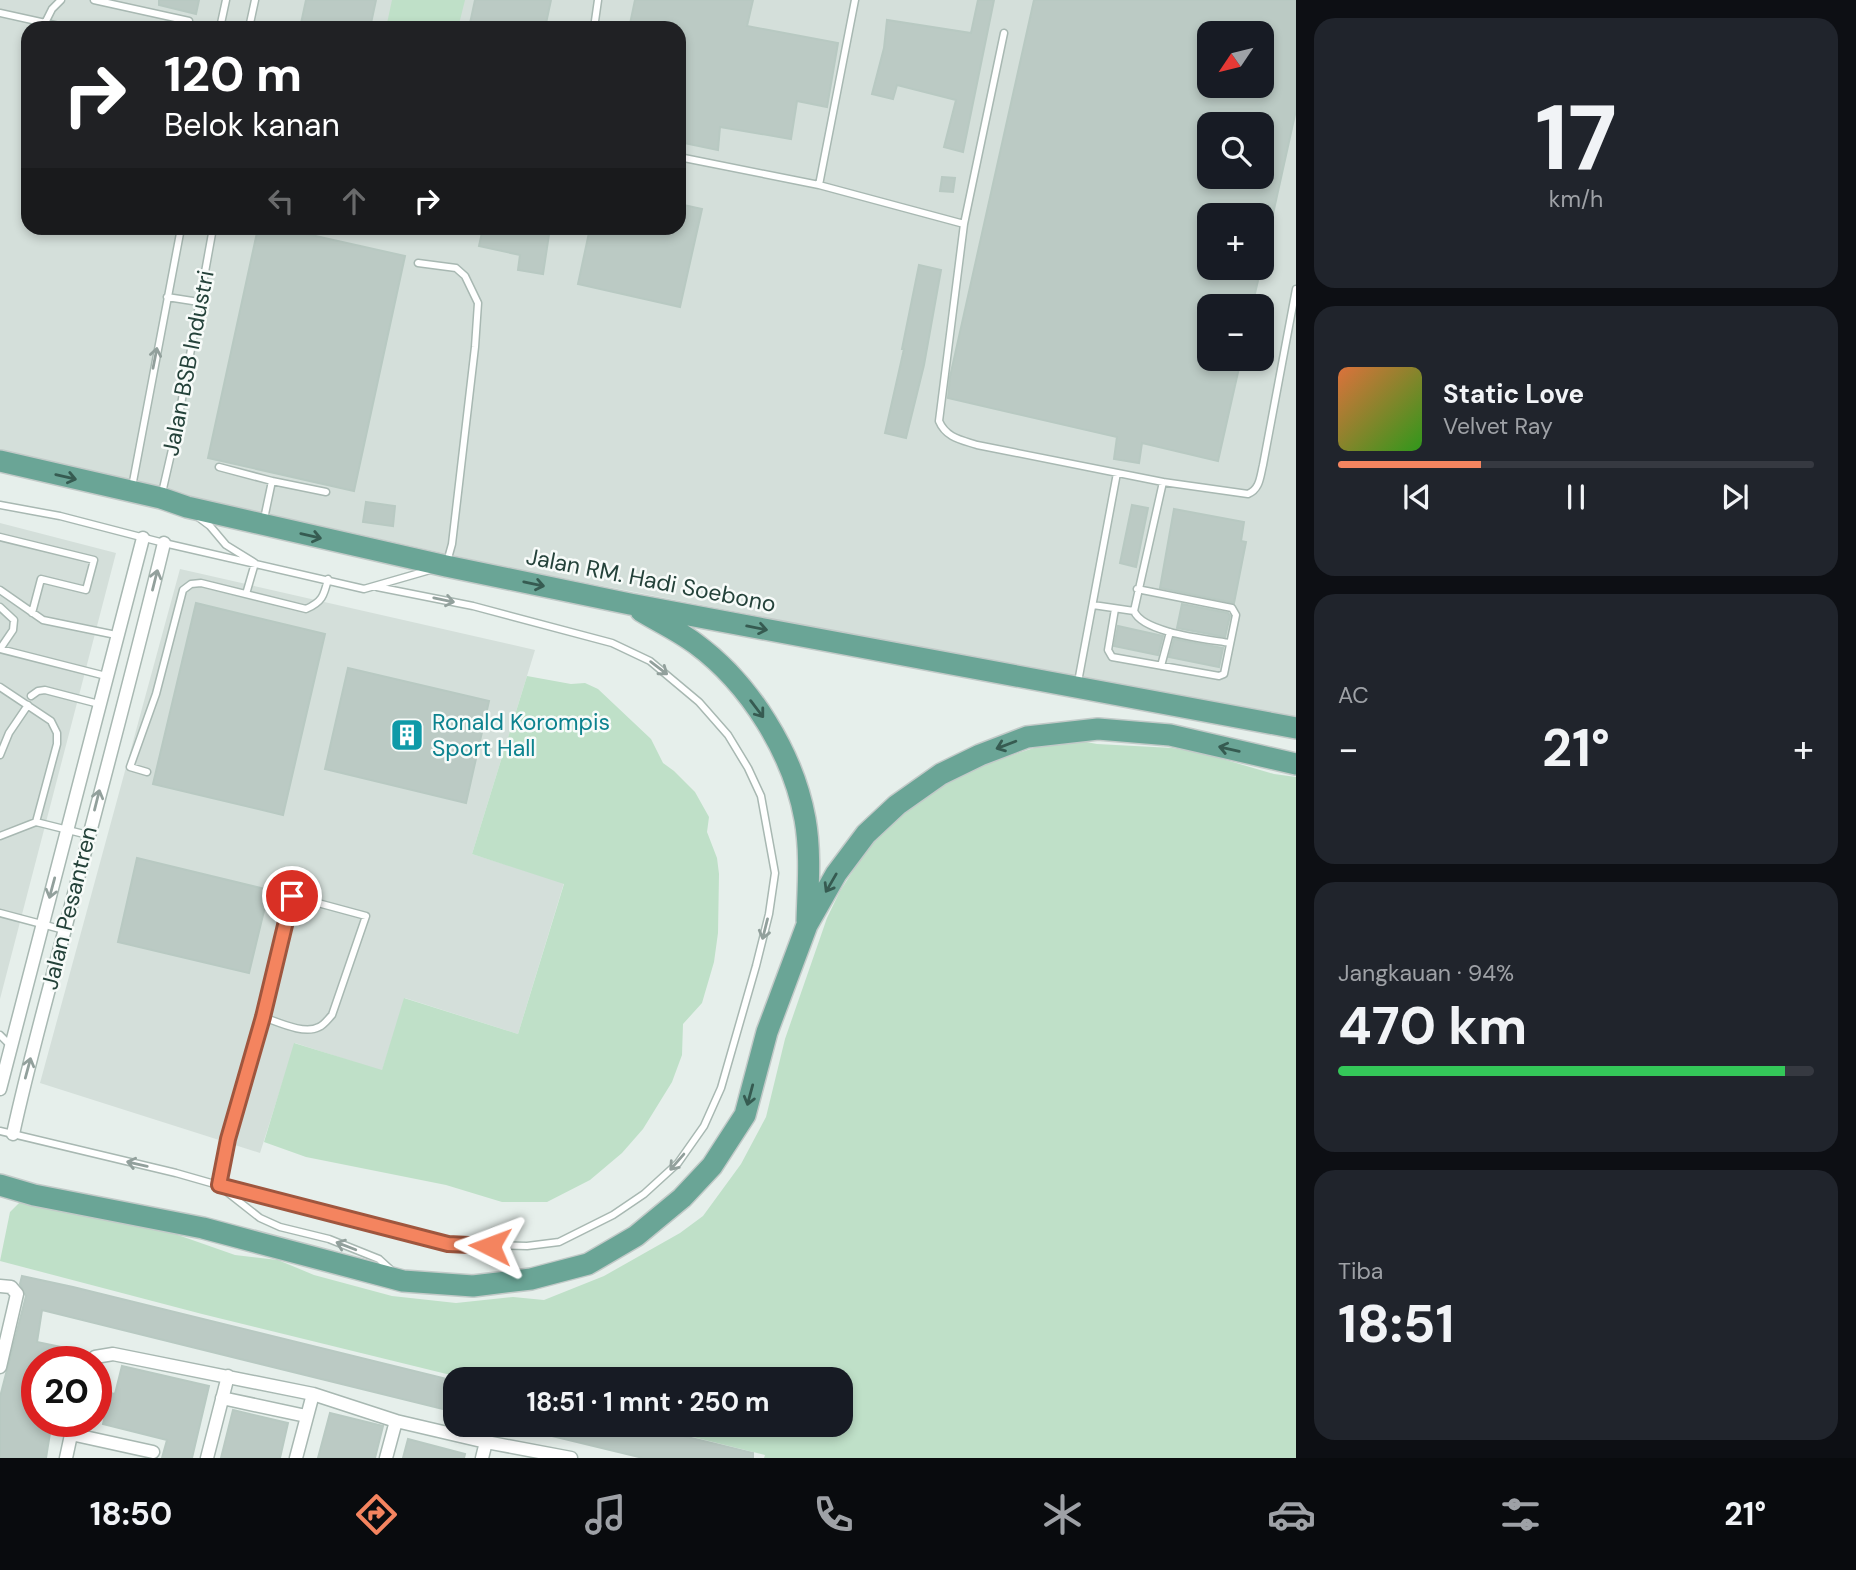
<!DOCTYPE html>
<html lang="id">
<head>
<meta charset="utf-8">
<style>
	:root { --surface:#171b24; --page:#20242c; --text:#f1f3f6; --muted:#9ea1a6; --line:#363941; --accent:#f4845f }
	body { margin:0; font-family:"DM Sans",sans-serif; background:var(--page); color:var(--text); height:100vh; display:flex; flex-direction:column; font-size:26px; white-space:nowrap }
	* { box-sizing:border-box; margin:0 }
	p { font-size:23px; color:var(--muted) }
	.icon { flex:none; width:38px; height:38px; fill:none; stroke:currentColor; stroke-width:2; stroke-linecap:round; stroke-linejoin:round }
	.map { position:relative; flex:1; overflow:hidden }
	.details { display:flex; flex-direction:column; gap:18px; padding:18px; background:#0d0f14; width:560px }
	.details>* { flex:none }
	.top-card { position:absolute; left:21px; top:21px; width:665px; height:214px; border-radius:21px; box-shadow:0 4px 10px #0003; background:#202124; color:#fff; overflow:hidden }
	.needle { width:46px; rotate:235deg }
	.buttons { position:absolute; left:1197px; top:21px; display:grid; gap:14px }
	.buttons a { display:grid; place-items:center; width:77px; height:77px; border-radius:14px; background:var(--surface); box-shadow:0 4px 10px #0003; font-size:35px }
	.speed { position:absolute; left:21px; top:1346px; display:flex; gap:14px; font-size:35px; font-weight:700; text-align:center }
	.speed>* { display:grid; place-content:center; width:91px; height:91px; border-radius:50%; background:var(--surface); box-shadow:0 4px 10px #0003; line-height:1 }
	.speed .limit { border:10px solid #d22; background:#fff; color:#111 }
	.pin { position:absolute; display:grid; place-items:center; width:60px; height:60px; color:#fff; margin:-30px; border:4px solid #fff; border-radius:50%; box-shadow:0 2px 7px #0007 }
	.me { position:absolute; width:77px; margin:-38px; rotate:273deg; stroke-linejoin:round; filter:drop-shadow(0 0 5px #0008) }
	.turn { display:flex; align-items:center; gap:24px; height:147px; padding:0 28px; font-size:32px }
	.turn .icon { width:91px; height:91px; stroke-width:2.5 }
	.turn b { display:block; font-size:49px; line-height:60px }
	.lanes { display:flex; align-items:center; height:66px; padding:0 28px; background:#0003; justify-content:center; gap:35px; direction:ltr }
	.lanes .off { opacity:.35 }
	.big { font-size:52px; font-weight:700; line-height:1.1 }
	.details .widget { flex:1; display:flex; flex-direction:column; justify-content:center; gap:10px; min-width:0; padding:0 24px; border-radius:21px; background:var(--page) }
	.details .dial { align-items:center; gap:0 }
	.dial b { font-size:91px; line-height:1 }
	.song { display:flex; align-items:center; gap:21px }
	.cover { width:84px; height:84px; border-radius:10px; background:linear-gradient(135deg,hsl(20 70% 55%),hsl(110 70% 35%)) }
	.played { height:7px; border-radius:4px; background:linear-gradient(90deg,var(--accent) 30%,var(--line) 30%) }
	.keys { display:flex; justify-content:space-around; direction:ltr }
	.heat { display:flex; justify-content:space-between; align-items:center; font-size:38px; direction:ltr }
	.charge { height:10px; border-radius:5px; background:linear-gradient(90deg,#34c759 94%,var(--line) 0) }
	.trip { position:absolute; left:443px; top:1367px; width:410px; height:70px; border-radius:21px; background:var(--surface); box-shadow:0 4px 10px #0003; font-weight:700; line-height:70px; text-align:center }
	.menu { display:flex; height:112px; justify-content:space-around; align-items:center; background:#090b0e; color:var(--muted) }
	.menu .icon { width:49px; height:49px }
	.menu .current { color:var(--accent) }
	.menu b { font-size:32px; color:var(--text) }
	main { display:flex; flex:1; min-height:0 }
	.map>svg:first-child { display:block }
	.built { fill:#d4dfda; fill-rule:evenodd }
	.green { fill:#bfe0c8 }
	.building { fill:#bbcac4; stroke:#b8c9c2; stroke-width:2; fill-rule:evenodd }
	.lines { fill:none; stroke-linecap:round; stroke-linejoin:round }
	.service-casing { stroke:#a8b8b2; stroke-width:9 }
	.minor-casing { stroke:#a8b8b2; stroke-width:15 }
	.primary-casing { stroke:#c2cac8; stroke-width:24 }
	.service { stroke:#fff; stroke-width:6 }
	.minor { stroke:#fff; stroke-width:12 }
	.primary { stroke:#6aa596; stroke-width:21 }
	.oneway { stroke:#92a09c }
	.oneway2 { stroke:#365b51 }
	.route-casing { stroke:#9f563e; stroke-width:18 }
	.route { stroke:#f4845f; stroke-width:12 }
	.labels { text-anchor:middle; stroke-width:5; stroke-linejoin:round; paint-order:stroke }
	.street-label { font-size:23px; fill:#24423a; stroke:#f7fbf9 }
	.culture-label { font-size:23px; fill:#0d838f; stroke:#f7fbf9; text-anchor:start }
</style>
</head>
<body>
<main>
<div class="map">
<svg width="1296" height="1458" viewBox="0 0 1296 1458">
	<rect width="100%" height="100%" fill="#e6efeb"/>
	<path class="built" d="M0,0h1296v720l-786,-152 -510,-114zM28,28h651v200h-651zM1209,33h53v53h-53zM1209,124h53v53h-53zM1209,215h53v53h-53zM1209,306h53v53h-53z
		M0,523l116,30 -116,446z
		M180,569l355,81 -63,204 92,29 -46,151 -113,-36 -23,73 -87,-28 -35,110 -220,-70z"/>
	<path class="green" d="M392,0h73l-7,28h-72z
		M527,676l44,8 14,-1 13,6 53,50 12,24 11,8 21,21 14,25 -2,15 10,26 2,16 -1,59 -4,29 -12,41 -19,21 -1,31 -10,27 -29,47 -21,24 -32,27 -43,22h-45l-56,-17 -140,-28 -42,-15 30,-99 88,27 22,-72 114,36 46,-150 -92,-30z
		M1065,738l32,6 75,4 30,5 72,21 22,3v681h-532l1,-3 -120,-30 195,-1v-45h-373l-265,-65 -202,-53 10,-49 12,-12 20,8 116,20 77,27 43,5 36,15 78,21 64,7 57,-6 31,3 60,-24 76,-43 23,-17 38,-52 25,-47 19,-78 42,-121 13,-27 35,-54 9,-10 43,-33 48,-27z"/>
	<path class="building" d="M159,0h40l-3,14 -37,-9z
		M306,0h70l-6,28h-70z
		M475,0h76l-6,28h-76z
		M635,0h118l-6,26 91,17 -11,64 -30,-6 -6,38 -71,-12 -2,23 -39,-8v-114h-31l-18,-4z
		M978,0h16l-31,152 -19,-5 12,-47 -59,-15 -4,14 -21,-5 12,-46 3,-28 84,13z
		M1034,0h262v110l-29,131 -5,-1v-25h-53v53h52l-9,38h-43v53h32l-23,102 -76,-18 -3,20 -25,-4 3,-22 -169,-39 2,-21zM1209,33h53v53h-53zM1209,124h53v53h-53z
		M942,177l13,1 -2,14 -13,-1z
		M679,204l23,5 -22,98 -102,-23 12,-56h89z
		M258,228h22l125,28 -51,235 -146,-33z
		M483,228h67l-7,46 -25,-4 2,-15 -41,-9z
		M919,265l22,5 -17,95 -18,73 -21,-5 19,-84h-2z
		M366,502l29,4 -2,20 -30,-4z
		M1132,505l16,3 -12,59 -16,-4z
		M1174,509l70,13 -3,19 5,1 -12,61 -74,-15z
		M196,603l129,31 -42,181 -130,-31z
		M1182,604l46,9 2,3 -5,21 -48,-9z
		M1118,626l45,10 -5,19 -44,-9z
		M1174,639l49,9 -4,19 -50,-10z
		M348,668l141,33 -23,102 -141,-34z
		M137,858l132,32 -20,83 -131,-31z
		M22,1276l51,11 382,94v31l-413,-102 -5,32 29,6 -3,14h-26v59h15l-6,37h-46v-61l26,-101 -6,-12z
		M122,1366l87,20 -17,72h-30l5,-18 -64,-16 7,-31 5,1z
		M233,1410l55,13 -8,35h-59z
		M330,1413l53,13 -8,32h-57z
		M524,1424h110l119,29v5h-110l-120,-29z
		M408,1439l57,15 -1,4h-61z"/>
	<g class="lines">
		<defs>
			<path id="service" d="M94,0l95,21
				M0,13l68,15
				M45,23l7,-14 9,-9
				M220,28l6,-28
				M249,28l6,-28
				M594,28l4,-28
				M679,157l140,28 145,39 -25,197c7,17 23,19 38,24l186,37 85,12c12,-5 12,-17 15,-29l33,-176
				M819,185l36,-185
				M964,224l40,-191
				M418,263l38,5 9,8 13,27 -3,44 -23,197 -5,18
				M167,297l32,5
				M219,467l53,14
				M132,487l49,-259
				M162,493l14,-61 37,-204
				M0,505l60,11 104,27 200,46 66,-19
				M198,517l12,9 16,19 29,18 -9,31
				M264,519l8,-38 54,11
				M0,537l94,23 -8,30 -45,-11 -9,34
				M0,590l43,30 73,15
				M1093,605l41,6 29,-129
				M0,607l14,13 -1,10 -13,19 106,27
				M1115,609l-7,41 4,7 107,19 5,-2 12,-59 -4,-7 -95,-19
				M1134,611c9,22 73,28 96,32
				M1161,666l9,-34
				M1078,682l39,-209
				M0,687l51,34 6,12v11l-21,78
				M31,696l7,-5 7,-1 54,14
				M0,755l9,-22 19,-28
				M147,772l-17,-5 26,-73 27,-104 8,-6 10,-1 105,26c16,-7 18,-13 22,-30
				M0,836l36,-14 52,13
				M0,913l64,17
				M263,1017c15,5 41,18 56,10 5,-2 9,-8 13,-12l34,-99 -74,-20 -29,121 -35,122 -10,46 230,59 79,2 32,-4 54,-27 31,-21 34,-31 26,-37 17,-38 35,-122 13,-52 6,-41 -14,-77 -13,-28 -20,-33 -29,-33 -49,-41 -38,-18 -139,-37 -96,-19
				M0,1035l10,10
				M0,1131l176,42 42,12 42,33 20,9 49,12 50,20 12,11"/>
			<path id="minor" d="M0,1089l143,-551
				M13,1134c15,-69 34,-137 52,-205 33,-129 68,-257 99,-386
				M0,1286l11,1 6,7 -17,73
				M91,1362l4,-5 18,-3 200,40 83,27
				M222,1398l84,18
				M71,1434l82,18
				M66,1458l8,-37
				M207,1458l21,-82
				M296,1458l17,-64
				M386,1458l10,-37 90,21 85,16
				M482,1458l4,-16"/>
			<path id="primary" d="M0,461l161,37 26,9 259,59 184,38 666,124
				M641,611c18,11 38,20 55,33 54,40 97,109 109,175 6,34 3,68 2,102
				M0,1185l34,10 169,33 200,53 70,5 58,-7 57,-15 48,-28 46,-38 30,-32 33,-51 22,-83 40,-107 29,-51 30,-40 31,-29 44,-31 39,-19 47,-18 71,-8 72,6 126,29"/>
		</defs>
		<use href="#service" class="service-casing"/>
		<use href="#minor" class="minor-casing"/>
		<use href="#primary" class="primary-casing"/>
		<use href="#service" class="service"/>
		<use href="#minor" class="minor"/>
		<use href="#primary" class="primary"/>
	</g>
	<defs><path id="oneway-shaft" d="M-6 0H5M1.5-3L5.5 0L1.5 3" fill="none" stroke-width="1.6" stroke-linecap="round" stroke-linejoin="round" transform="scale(1.75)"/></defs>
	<g class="oneway">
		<use href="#oneway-shaft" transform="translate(155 358) rotate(-79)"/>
		<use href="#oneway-shaft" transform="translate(155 580) rotate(-76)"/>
		<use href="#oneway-shaft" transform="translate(444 600) rotate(12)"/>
		<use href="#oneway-shaft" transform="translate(659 668) rotate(37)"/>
		<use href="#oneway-shaft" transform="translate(97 800) rotate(-76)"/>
		<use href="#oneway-shaft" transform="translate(52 888) rotate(105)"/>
		<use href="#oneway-shaft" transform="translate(765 929) rotate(104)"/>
		<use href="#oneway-shaft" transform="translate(28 1068) rotate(-75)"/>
		<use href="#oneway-shaft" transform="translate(677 1162) rotate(131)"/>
		<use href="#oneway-shaft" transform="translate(137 1164) rotate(-167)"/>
		<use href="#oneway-shaft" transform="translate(346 1246) rotate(-159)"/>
	</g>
	<g class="oneway2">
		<use href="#oneway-shaft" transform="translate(66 477) rotate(13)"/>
		<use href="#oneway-shaft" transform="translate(311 536) rotate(13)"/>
		<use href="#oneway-shaft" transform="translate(534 584) rotate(12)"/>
		<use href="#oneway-shaft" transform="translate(757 628) rotate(11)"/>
		<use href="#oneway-shaft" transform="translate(757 709) rotate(53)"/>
		<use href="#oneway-shaft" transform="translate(1006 745) rotate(159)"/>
		<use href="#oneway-shaft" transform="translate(1229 749) rotate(-167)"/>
		<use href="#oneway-shaft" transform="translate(831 883) rotate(120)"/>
		<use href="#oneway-shaft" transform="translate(750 1095) rotate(105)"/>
	</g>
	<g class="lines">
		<defs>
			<path id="route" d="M292,896l-29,121 -35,122 -9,46 229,59 42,2"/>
		</defs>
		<use href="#route" class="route-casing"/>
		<use href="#route" class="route"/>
	</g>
	<defs>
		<symbol id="building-square" viewBox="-11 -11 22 22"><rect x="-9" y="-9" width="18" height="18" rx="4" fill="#0f9aa8" stroke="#f7fbf9"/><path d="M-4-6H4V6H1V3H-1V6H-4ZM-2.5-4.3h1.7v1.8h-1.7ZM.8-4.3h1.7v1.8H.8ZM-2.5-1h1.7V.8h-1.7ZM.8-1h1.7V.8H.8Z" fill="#fff"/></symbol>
	</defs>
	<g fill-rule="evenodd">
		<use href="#building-square" x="388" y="716" width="38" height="38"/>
	</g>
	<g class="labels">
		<g class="street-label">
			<text transform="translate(188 363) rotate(-79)" y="8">Jalan BSB Industri</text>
			<text transform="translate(651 580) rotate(11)" y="8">Jalan RM. Hadi Soebono</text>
			<text transform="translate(69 908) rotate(-76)" y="8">Jalan Pesantren</text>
		</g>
		<g class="culture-label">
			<text x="432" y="730">Ronald Korompis<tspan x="432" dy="26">Sport Hall</tspan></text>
		</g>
	</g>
</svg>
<div class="buttons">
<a><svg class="needle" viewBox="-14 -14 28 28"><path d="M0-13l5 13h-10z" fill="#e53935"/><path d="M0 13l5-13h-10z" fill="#9ea1a6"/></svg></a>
<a><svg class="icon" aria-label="search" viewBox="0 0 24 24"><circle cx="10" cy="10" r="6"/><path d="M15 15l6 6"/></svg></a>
<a>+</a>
<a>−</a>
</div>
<div class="speed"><div class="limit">20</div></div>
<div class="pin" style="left:292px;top:896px;background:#d93025"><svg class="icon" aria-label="arrive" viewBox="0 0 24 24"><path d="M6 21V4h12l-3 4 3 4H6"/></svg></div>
<svg class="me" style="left:490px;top:1246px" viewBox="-20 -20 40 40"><path d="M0-17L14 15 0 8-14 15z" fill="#f4845f" stroke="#fff" stroke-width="4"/></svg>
<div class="trip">18:51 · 1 mnt · 250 m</div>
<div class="top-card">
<div class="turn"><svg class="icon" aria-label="right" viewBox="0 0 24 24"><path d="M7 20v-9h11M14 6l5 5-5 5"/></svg><div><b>120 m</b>Belok kanan</div></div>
<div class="lanes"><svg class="icon off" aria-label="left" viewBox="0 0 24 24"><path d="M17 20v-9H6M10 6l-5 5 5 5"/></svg><svg class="icon off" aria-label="ahead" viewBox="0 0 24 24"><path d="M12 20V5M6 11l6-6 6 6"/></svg><svg class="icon" aria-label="right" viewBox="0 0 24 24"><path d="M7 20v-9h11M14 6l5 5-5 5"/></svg></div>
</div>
</div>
<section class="details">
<div class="widget dial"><b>17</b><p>km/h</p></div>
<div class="widget">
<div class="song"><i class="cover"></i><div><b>Static Love</b><p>Velvet Ray</p></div></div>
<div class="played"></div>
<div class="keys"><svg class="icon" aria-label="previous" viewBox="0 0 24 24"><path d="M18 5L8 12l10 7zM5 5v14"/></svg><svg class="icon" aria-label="pause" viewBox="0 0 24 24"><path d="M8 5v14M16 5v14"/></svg><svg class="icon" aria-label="next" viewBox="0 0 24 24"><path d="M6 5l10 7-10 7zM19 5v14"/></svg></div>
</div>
<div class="widget"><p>AC</p>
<div class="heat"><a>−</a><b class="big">21°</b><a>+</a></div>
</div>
<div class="widget"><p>Jangkauan · 94%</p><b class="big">470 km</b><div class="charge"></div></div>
<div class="widget"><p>Tiba</p><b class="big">18:51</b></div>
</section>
</main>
<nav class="menu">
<b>18:50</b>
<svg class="icon current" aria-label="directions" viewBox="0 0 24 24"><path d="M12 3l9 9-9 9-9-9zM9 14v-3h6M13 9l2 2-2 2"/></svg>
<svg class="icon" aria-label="music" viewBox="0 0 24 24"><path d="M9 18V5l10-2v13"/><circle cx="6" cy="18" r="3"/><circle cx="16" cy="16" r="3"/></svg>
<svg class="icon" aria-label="phone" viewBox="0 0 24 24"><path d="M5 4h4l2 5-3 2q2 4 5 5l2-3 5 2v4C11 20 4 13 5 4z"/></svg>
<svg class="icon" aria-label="climate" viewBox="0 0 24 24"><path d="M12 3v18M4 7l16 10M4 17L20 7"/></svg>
<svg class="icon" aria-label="car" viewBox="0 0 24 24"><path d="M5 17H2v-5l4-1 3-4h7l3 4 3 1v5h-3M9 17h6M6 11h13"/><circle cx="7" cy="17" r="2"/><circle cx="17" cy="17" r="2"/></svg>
<svg class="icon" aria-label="filters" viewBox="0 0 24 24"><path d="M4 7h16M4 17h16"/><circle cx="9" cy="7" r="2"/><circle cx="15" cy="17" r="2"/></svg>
<b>21°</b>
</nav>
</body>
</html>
